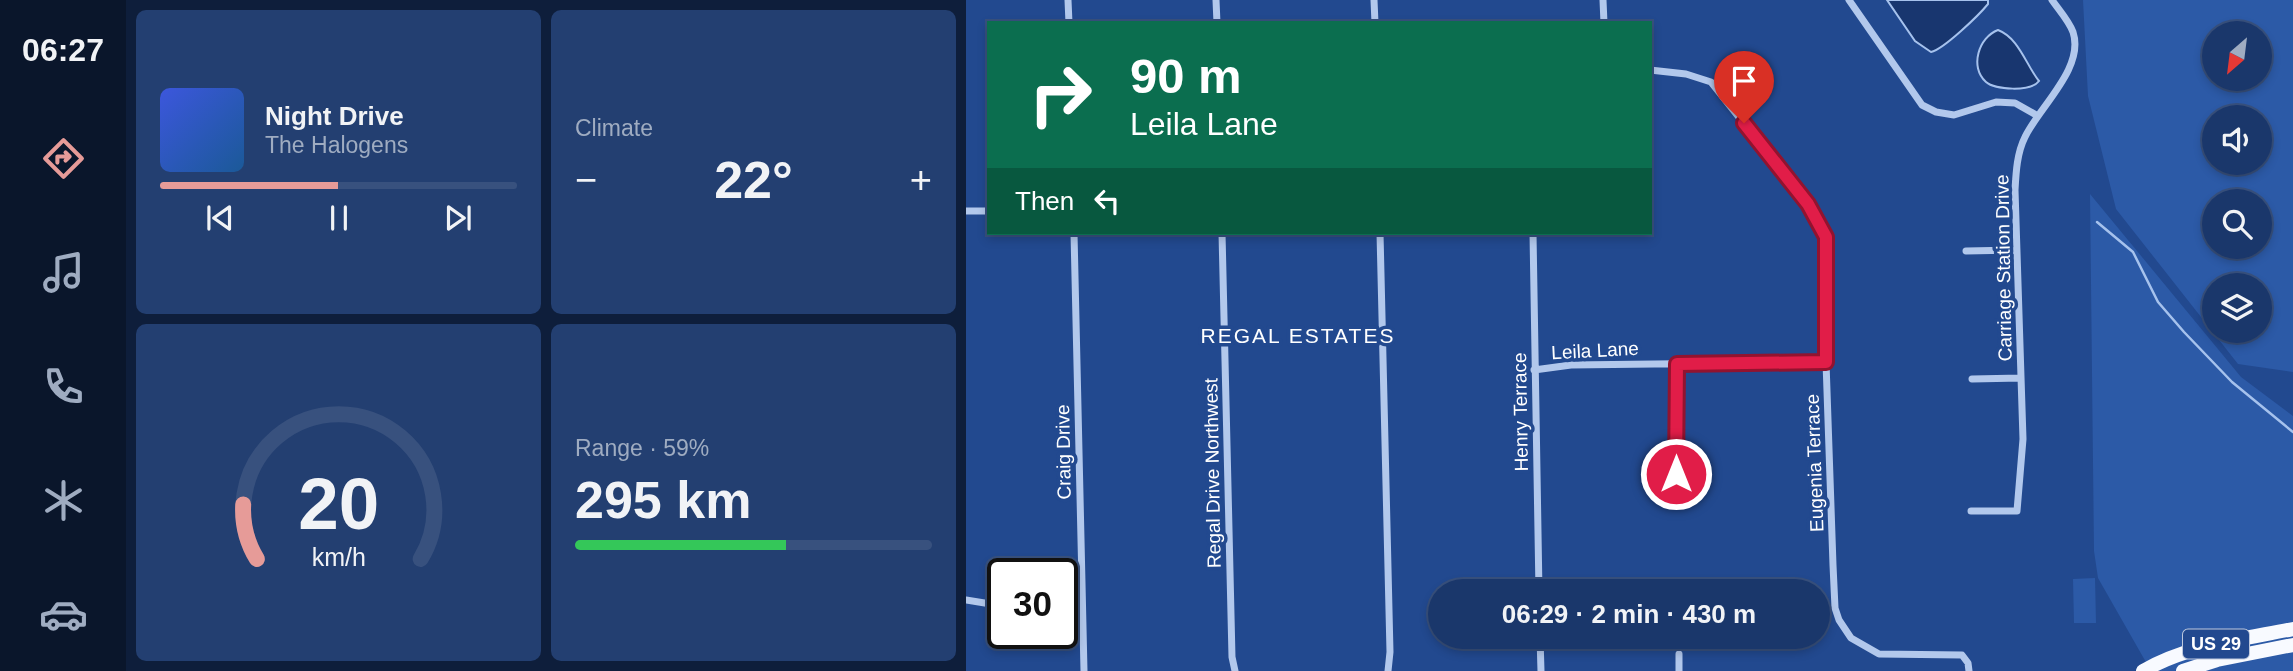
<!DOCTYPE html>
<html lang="en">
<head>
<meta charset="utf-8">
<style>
	:root { --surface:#1a376b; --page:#233f71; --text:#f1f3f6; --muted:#9facc1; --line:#38517e; --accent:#e69b98 }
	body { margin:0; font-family:Arial,sans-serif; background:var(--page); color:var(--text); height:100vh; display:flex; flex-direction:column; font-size:26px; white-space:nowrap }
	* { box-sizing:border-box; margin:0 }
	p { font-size:23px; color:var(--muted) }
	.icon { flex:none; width:38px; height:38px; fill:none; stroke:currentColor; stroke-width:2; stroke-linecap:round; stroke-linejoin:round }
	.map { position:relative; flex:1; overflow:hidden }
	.panel { display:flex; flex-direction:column; gap:10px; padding:10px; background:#0e1e3b; width:840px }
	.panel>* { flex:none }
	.hud { position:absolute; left:21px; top:21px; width:665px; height:214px; border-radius:0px; box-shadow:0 4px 10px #0003,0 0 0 2px var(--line); background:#0b6e4f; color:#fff; overflow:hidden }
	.needle { width:46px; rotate:208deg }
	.fabs { position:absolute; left:1236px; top:21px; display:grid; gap:14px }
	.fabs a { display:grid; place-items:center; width:70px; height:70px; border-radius:50%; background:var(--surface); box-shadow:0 4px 10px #0003,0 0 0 2px var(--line); font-size:35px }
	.speed { position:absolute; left:21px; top:558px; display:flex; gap:14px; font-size:35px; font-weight:700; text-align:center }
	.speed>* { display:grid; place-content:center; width:91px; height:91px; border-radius:50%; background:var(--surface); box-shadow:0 4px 10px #0003,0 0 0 2px var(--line); line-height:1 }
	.speed .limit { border:4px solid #111; border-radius:10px; background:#fff; color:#111 }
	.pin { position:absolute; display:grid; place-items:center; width:60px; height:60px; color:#fff; margin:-72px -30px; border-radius:50% 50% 50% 0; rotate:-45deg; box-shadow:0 0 7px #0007 }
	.pin .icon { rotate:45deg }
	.me { position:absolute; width:77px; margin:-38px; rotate:0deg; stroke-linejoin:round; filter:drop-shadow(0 0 5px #0008) }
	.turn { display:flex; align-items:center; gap:24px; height:147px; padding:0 28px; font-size:32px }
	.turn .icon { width:91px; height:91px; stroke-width:2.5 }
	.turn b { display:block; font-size:49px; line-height:60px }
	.then { display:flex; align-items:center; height:66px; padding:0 28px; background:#0003; gap:14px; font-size:26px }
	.big { font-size:52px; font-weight:800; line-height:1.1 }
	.panel .card { flex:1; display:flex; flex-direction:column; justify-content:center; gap:10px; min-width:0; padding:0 24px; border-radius:10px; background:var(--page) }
	.panel .dial { align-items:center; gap:0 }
	.dial svg { height:182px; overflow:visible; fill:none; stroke:var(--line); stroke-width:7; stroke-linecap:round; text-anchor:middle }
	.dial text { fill:var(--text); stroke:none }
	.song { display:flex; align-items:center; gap:21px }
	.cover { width:84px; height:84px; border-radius:10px; background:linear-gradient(135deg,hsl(230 70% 55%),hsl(210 70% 35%)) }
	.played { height:7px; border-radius:4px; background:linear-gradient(90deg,var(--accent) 50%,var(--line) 50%) }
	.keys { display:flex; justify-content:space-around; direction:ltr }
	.heat { display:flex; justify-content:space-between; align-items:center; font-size:38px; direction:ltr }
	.charge { height:10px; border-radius:5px; background:linear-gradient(90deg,#34c759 59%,var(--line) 0) }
	.panel .tiles { flex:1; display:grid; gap:10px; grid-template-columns:repeat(2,1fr) }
	.trip { position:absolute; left:462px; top:579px; width:402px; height:70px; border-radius:35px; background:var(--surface); box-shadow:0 4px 10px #0003,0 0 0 2px var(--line); font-weight:800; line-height:70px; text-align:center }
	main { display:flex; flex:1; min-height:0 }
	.tab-bar { display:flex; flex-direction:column; width:126px; justify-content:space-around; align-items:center; background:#0a162b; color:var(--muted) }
	.tab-bar .icon { width:49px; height:49px }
	.tab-bar .current { color:var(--accent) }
	.tab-bar b { font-size:32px; color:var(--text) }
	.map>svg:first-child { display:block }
	.green { fill:#2c5aa7; fill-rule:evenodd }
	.water { fill:#18366f; stroke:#a6c2ed; stroke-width:2 }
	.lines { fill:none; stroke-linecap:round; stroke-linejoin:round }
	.stream { stroke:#a6c2ed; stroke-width:2.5 }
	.street { stroke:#b2c8ec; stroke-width:7 }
	.primary { stroke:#f8faff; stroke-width:14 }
	.route-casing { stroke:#92132f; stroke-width:18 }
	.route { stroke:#e11d48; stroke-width:12 }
	.labels { text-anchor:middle; stroke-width:7; stroke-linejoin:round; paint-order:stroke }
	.shield { fill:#22498f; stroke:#bdc8dd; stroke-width:2 }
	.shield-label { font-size:18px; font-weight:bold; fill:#fff }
	.street-label { font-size:19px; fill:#fff; stroke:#22498f }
	.neighbourhood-label { font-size:21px; letter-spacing:2px; fill:#fff; stroke:#22498f }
</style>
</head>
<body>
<main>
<nav class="tab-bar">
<b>06:27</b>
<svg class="icon current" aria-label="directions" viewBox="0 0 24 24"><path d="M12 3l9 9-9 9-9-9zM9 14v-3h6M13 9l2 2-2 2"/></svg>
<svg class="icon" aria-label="music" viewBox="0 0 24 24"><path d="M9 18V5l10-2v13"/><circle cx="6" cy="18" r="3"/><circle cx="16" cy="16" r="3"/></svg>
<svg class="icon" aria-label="phone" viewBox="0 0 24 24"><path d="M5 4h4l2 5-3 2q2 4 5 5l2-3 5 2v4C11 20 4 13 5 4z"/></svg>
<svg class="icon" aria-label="climate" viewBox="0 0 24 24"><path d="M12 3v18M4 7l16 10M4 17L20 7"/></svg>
<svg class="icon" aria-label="car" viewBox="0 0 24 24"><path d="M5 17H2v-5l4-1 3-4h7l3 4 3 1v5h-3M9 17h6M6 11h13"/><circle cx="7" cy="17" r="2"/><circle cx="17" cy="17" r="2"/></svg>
</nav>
<section class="panel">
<div class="tiles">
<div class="card">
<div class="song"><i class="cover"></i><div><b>Night Drive</b><p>The Halogens</p></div></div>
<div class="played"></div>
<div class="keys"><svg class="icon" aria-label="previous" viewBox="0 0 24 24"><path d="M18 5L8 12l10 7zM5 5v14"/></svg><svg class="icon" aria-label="pause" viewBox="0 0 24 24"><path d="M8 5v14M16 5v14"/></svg><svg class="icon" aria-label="next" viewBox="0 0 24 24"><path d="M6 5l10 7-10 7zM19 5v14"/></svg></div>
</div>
<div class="card"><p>Climate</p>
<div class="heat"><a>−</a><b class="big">22°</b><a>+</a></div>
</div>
<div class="card dial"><svg viewBox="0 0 100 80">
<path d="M14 69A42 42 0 1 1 86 69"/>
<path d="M14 69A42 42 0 0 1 8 45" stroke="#e69b98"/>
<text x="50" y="56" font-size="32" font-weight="700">20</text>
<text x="50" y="72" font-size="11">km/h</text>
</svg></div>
<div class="card"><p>Range · 59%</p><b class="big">295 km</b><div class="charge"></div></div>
</div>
</section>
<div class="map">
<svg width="1327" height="671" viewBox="0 0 1327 671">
	<rect width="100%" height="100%" fill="#22498f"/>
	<path class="green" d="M1117,0h210v372l-55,-8 -122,-155 -28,-113zM1248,33h45v46h-45zM1248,117h45v46h-45zM1248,201h45v46h-45zM1248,285h45v46h-45z
		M1124,194l151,183 52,39v255h-142l-53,-93 -4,-27z
		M1129,578l1,45h-22l-1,-44z"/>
	<path class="water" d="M921,0h101v4c-9,11 -44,45 -57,48l-16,-11z
		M1032,30c21,8 28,35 41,51 -8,11 -44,9 -53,1 -17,-15 -7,-45 12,-52z"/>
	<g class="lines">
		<path class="stream" d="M1131,222l36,30 25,50 26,30 48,50 61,50"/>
		<path class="street" d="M102,0l1,23
			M250,0l1,23
			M408,0l1,23
			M637,0l1,23
			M883,0l73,105 14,7 18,3 42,-13 19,1 23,13
			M684,70l36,4 25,8 97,122 18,33v125l7,203 2,43 4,12 12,18 28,16 83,1 6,8 1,8
			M0,211h23
			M108,233l10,438
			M256,233l10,424 3,14
			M414,233l10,419 -2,19
			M567,233l6,359
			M1000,251l51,-1
			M568,370l37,-5 255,-3
			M1006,379l49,-1
			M710,501l1,-137
			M1005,511h46l6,-72 -8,-249c1,-18 2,-37 10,-53 14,-30 60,-69 48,-105 -4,-11 -14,-22 -21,-32
			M0,600l37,6
			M96,615l20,3
			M574,637l1,34
			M713,654v17"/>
		<path class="primary" d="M1177,671c45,-26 100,-32 150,-42
			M1217,671l34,-11 76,-15"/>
	</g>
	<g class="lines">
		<defs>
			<path id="route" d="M710,474l1,-110 149,-2v-125l-18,-33 -64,-81"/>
		</defs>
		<use href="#route" class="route-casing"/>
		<use href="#route" class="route"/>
	</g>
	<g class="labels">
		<rect class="shield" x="1217" y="629.5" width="66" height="29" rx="5"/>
		<g class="shield-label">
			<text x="1250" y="650">US 29</text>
		</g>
		<g class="street-label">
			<text transform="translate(1037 268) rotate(-91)" y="7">Carriage Station Drive</text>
			<text transform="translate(629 350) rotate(-3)" y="7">Leila Lane</text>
			<text transform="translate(554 412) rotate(-91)" y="7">Henry Terrace</text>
			<text transform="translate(97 452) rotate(-91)" y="7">Craig Drive</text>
			<text transform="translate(848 463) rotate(-92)" y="7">Eugenia Terrace</text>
			<text transform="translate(246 473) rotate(-91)" y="7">Regal Drive Northwest</text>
		</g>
		<g class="neighbourhood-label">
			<text x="332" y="343">REGAL ESTATES</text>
		</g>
	</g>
</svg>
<div class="fabs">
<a><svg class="needle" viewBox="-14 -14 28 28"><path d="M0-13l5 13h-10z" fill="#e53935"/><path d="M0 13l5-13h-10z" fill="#9facc1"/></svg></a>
<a><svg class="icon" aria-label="sound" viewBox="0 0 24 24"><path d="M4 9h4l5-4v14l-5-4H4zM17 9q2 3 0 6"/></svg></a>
<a><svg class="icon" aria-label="search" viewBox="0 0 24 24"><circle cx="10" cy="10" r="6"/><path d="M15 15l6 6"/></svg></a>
<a><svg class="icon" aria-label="layers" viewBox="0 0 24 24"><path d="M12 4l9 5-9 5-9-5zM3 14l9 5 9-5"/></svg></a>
</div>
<div class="speed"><div class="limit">30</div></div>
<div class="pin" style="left:778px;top:123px;background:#d93025"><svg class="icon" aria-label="arrive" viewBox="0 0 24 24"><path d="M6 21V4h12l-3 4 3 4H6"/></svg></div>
<svg class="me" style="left:710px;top:474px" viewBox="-20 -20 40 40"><circle r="17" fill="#e11d48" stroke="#fff" stroke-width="3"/><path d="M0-11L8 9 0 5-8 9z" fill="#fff"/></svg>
<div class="trip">06:29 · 2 min · 430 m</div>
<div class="hud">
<div class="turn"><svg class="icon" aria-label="right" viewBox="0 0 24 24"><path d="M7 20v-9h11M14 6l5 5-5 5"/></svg><div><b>90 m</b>Leila Lane</div></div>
<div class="then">Then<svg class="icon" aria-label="left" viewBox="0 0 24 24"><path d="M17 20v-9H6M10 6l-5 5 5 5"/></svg></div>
</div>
</div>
</main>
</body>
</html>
